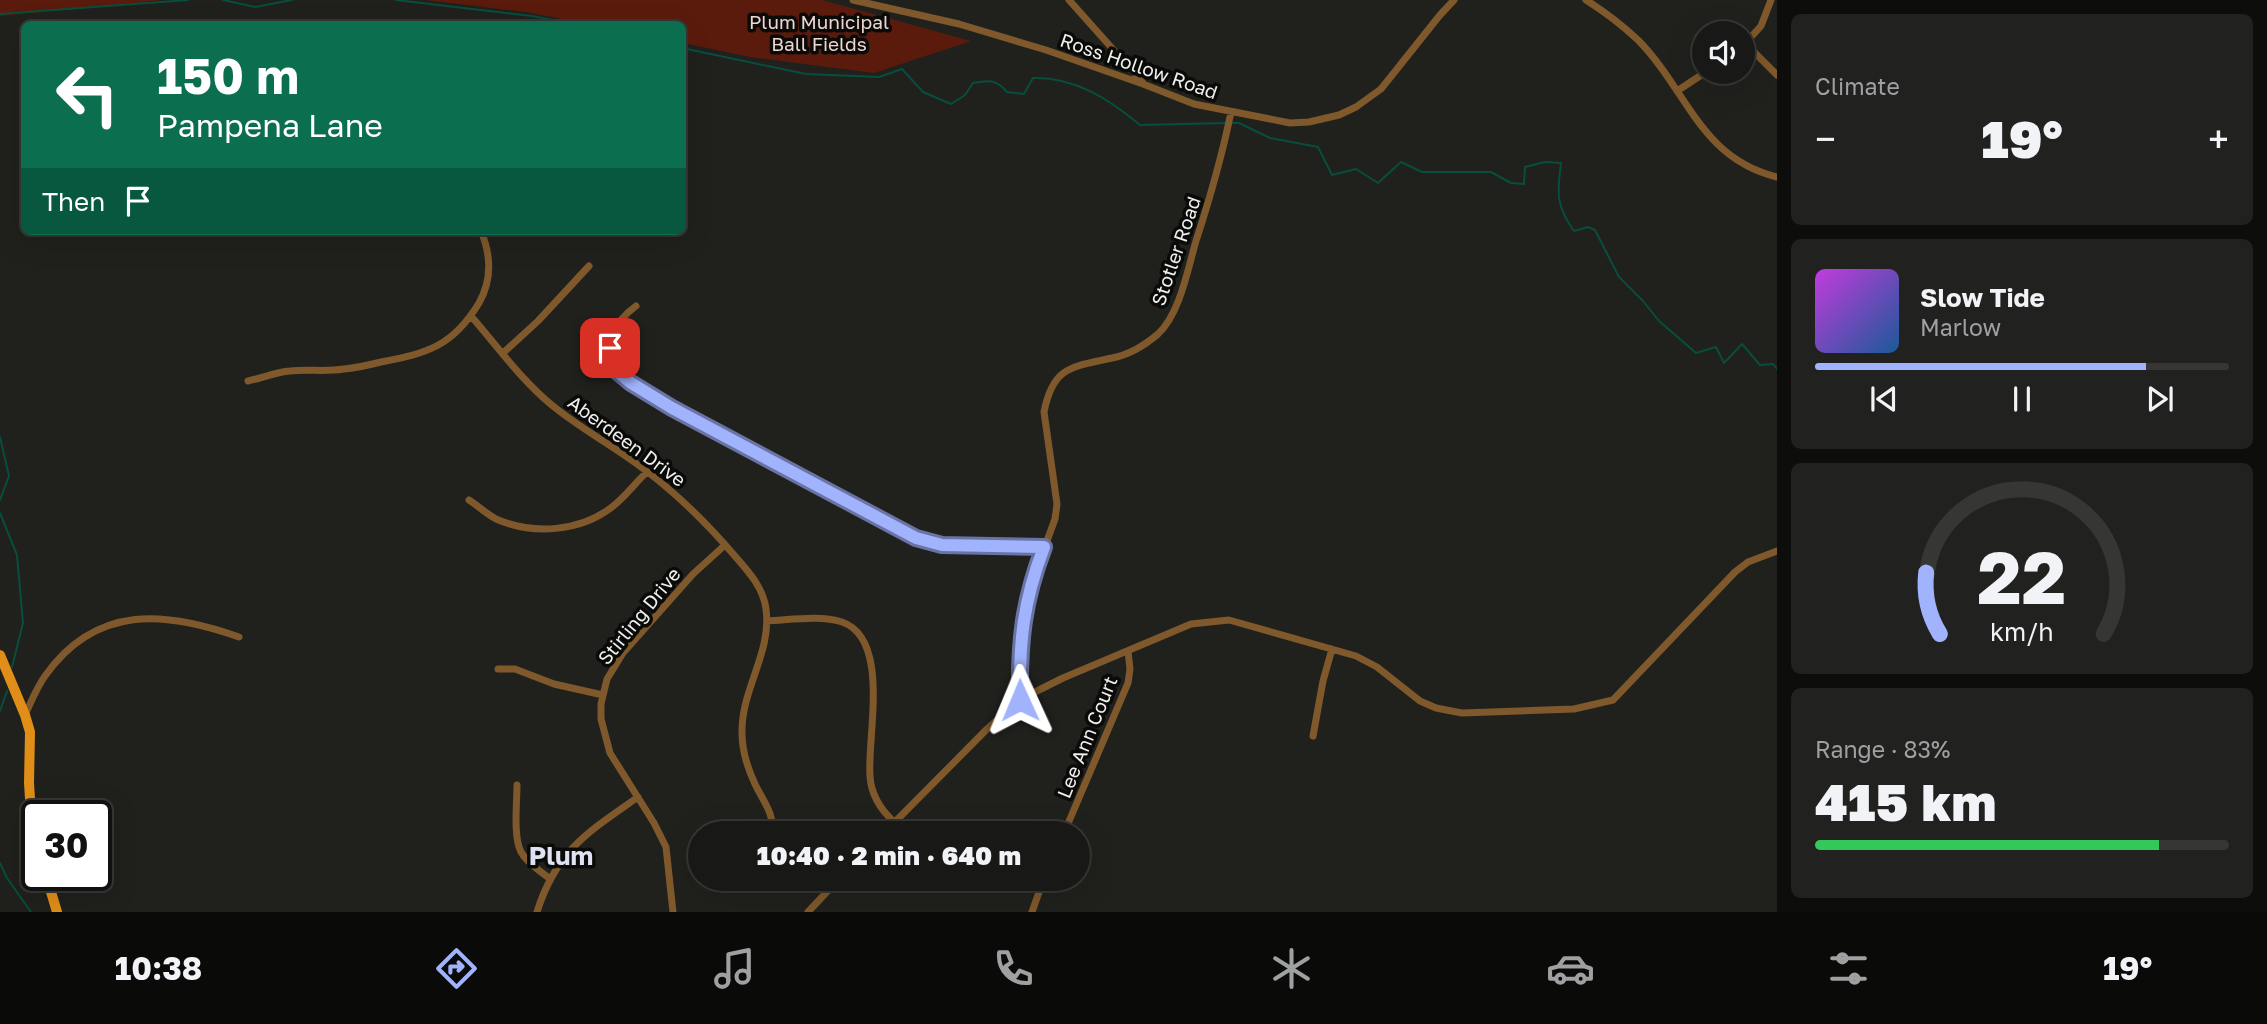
<!DOCTYPE html>
<html lang="en">
<head>
<meta charset="utf-8">
<style>
	:root { --surface:#181816; --page:#21211f; --text:#f1f3f6; --muted:#9fa0a1; --line:#363735; --accent:#a1b3fd }
	body { margin:0; font-family:"Golos Text",sans-serif; background:var(--page); color:var(--text); height:100vh; display:flex; flex-direction:column; font-size:26px; white-space:nowrap }
	* { box-sizing:border-box; margin:0 }
	p { font-size:23px; color:var(--muted) }
	.icon { flex:none; width:38px; height:38px; fill:none; stroke:currentColor; stroke-width:2; stroke-linecap:round; stroke-linejoin:round }
	.map { position:relative; flex:1; overflow:hidden }
	.details { display:flex; flex-direction:column; gap:14px; padding:14px; background:#0d0d0c; width:490px }
	.details>* { flex:none }
	.top-card { position:absolute; left:21px; top:21px; width:665px; height:214px; border-radius:10px; box-shadow:0 7px 28px #0002,0 0 0 2px var(--line); background:#0b6e4f; color:#fff; overflow:hidden }
	.tools { position:absolute; left:1692px; top:21px; display:grid; gap:14px }
	.tools a { display:grid; place-items:center; width:63px; height:63px; border-radius:50%; background:var(--surface); box-shadow:0 7px 28px #0002,0 0 0 2px var(--line); font-size:35px }
	.speed { position:absolute; left:21px; top:800px; display:flex; gap:14px; font-size:35px; font-weight:700; text-align:center }
	.speed>* { display:grid; place-content:center; width:91px; height:91px; border-radius:50%; background:var(--surface); box-shadow:0 7px 28px #0002,0 0 0 2px var(--line); line-height:1 }
	.speed .limit { border:4px solid #111; border-radius:10px; background:#fff; color:#111 }
	.pin { position:absolute; display:grid; place-items:center; width:60px; height:60px; color:#fff; margin:-30px; border-radius:14px; box-shadow:0 4px 10px #0006 }
	.me { position:absolute; width:77px; margin:-38px; rotate:359deg; stroke-linejoin:round; filter:drop-shadow(0 0 5px #0008) }
	.turn { display:flex; align-items:center; gap:24px; height:147px; padding:0 21px; font-size:32px }
	.turn .icon { width:91px; height:91px; stroke-width:2.5 }
	.turn b { display:block; font-size:49px; line-height:60px }
	.then { display:flex; align-items:center; height:66px; padding:0 21px; background:#0003; gap:14px; font-size:26px }
	.big { font-size:52px; font-weight:800; line-height:1.1 }
	.details .widget { flex:1; display:flex; flex-direction:column; justify-content:center; gap:10px; min-width:0; padding:0 24px; border-radius:10px; background:var(--page) }
	.details .dial { align-items:center; gap:0 }
	.dial svg { height:182px; overflow:visible; fill:none; stroke:var(--line); stroke-width:7; stroke-linecap:round; text-anchor:middle }
	.dial text { fill:var(--text); stroke:none }
	.song { display:flex; align-items:center; gap:21px }
	.cover { width:84px; height:84px; border-radius:10px; background:linear-gradient(135deg,hsl(290 70% 55%),hsl(210 70% 35%)) }
	.played { height:7px; border-radius:4px; background:linear-gradient(90deg,var(--accent) 80%,var(--line) 80%) }
	.keys { display:flex; justify-content:space-around; direction:ltr }
	.heat { display:flex; justify-content:space-between; align-items:center; font-size:38px; direction:ltr }
	.charge { height:10px; border-radius:5px; background:linear-gradient(90deg,#34c759 83%,var(--line) 0) }
	.trip { position:absolute; left:688px; top:821px; width:402px; height:70px; border-radius:35px; background:var(--surface); box-shadow:0 7px 28px #0002,0 0 0 2px var(--line); font-weight:800; line-height:70px; text-align:center }
	.dock { display:flex; height:112px; justify-content:space-around; align-items:center; background:#0a0a09; color:var(--muted) }
	.dock .icon { width:49px; height:49px }
	.dock .active { color:var(--accent) }
	.dock b { font-size:32px; color:var(--text) }
	main { display:flex; flex:1; min-height:0 }
	.map>svg:first-child { display:block }
	.green { fill:#5b1b0c }
	.lines { fill:none; stroke-linecap:round; stroke-linejoin:round }
	.stream { stroke:#074e3d; stroke-width:2 }
	.minor { stroke:#7f582b; stroke-width:7 }
	.major { stroke:#e08e17; stroke-width:10 }
	.route-casing { stroke:#6974a4; stroke-width:18 }
	.route { stroke:#a1b3fd; stroke-width:12 }
	.labels { text-anchor:middle; stroke-width:7; stroke-linejoin:round; paint-order:stroke }
	.park-label { font-size:19px; fill:#eed5ce; stroke:#0a0a09 }
	.street-label { font-size:19px; fill:#efefed; stroke:#0a0a09 }
	.district-label { font-size:26px; font-weight:bold; fill:#dfe3f1; stroke:#0a0a09 }
</style>
</head>
<body>
<main>
<div class="map">
<svg width="1777" height="912" viewBox="0 0 1777 912">
	<rect width="100%" height="100%" fill="#20201d"/>
	<path class="green" d="M0,0h163l-163,16z
		M426,0h396l149,41 -97,32 -124,-16 -67,-14 -1,-19h-93l-64,-12z"/>
	<g class="lines">
		<path class="stream" d="M223,0l32,7 37,-7
			M396,0l136,16 42,8
			M0,14l188,-14
			M682,48l124,26 73,3 23,-8 21,23 28,12 14,-9 8,-12c16,-3 23,-4 34,9l17,2 9,-16c42,-1 76,21 107,47l87,-2
			M1232,123h7l31,15 48,9 14,28 24,-6 22,14 23,-21 21,10h69l20,11 13,1 1,-17 20,-5 16,1c-4,30 -5,43 13,68l14,-4 7,3 24,47 24,24 16,20 37,32 20,-6 8,16 18,-19 18,21 13,-1 4,5
			M0,437l9,39 -9,24
			M0,513l17,42 6,68 -11,44
			M0,711l7,-20
			M0,863l7,15 24,34"/>
		<path class="minor" d="M853,0l106,24 87,26 97,34 51,20 96,19 19,-1 30,-7 17,-8 25,-18 59,-74 14,-15
			M1069,0l74,83
			M1586,0c19,12 36,25 52,40 50,51 62,118 139,137
			M1746,44l31,31
			M1743,46l18,-20 10,-26
			M1677,91l29,-19
			M636,306c-19,14 -37,39 -21,63 11,18 73,48 94,59 69,37 138,73 207,110l25,7 103,2
			M471,316c26,30 51,65 82,90 27,22 57,38 84,58 36,26 68,57 97,91 14,16 29,32 32,54 6,44 -25,80 -24,124 0,18 5,34 13,51 8,17 19,29 18,49
			M503,353l35,-32 51,-55
			M248,381c14,-3 28,-9 42,-10 18,-2 36,1 54,-2 13,-1 25,-4 37,-7 47,-9 72,-16 98,-59 13,-23 12,-48 2,-72
			M469,500c9,6 18,14 27,19 37,16 84,13 116,-12 13,-10 23,-24 35,-35
			M767,621c23,-1 53,-6 75,1 49,17 25,114 28,154 1,19 11,34 24,46
			M498,669h17l39,15 49,11
			M1019,700v-49l9,-58 27,-74 2,-15 -13,-92c9,-46 28,-45 68,-54 17,-3 33,-13 46,-24 22,-20 30,-66 38,-93 14,-43 26,-85 35,-129
			M25,715c6,-13 12,-28 20,-39 51,-72 120,-65 194,-39
			M1313,736l10,-55 9,-32
			M517,785c0,18 -4,51 4,67 6,11 19,19 28,26
			M884,833l103,-104 32,-29 44,-22 128,-54 38,-4 127,36 21,11 43,34 16,7 26,5 112,-4 39,-9 122,-128 13,-10 29,-11
			M1064,833l64,-150 2,-14 -2,-18
			M537,912c19,-61 51,-80 101,-115
			M673,912l-7,-65 -12,-24 -44,-70 -9,-34v-15l6,-25 16,-26 70,-79 32,-29
			M808,912l32,-34
			M1032,912l12,-34"/>
		<path class="major" d="M0,655l25,60 5,17 -1,51 3,47 5,15
			M46,875l11,37"/>
	</g>
	<g class="lines">
		<defs>
			<path id="route" d="M610,348l3,20 18,15 41,25 244,130 26,7 102,2c-21,55 -25,95 -24,153"/>
		</defs>
		<use href="#route" class="route-casing"/>
		<use href="#route" class="route"/>
	</g>
	<g class="labels">
		<g class="park-label">
			<text x="819" y="29">Plum Municipal<tspan x="819" dy="22">Ball Fields</tspan></text>
		</g>
		<g class="street-label">
			<text transform="translate(1139 66) rotate(19)" y="7">Ross Hollow Road</text>
			<text transform="translate(1176 251) rotate(-71)" y="7">Stotler Road</text>
			<text transform="translate(627 441) rotate(36)" y="7">Aberdeen Drive</text>
			<text transform="translate(639 616) rotate(-51)" y="7">Stirling Drive</text>
			<text transform="translate(1087 737) rotate(-68)" y="7">Lee Ann Court</text>
		</g>
		<g class="district-label">
			<text x="561" y="865">Plum</text>
		</g>
	</g>
</svg>
<div class="tools">
<a><svg class="icon" aria-label="sound" viewBox="0 0 24 24"><path d="M4 9h4l5-4v14l-5-4H4zM17 9q2 3 0 6"/></svg></a>
</div>
<div class="speed"><div class="limit">30</div></div>
<div class="pin" style="left:610px;top:348px;background:#d93025"><svg class="icon" aria-label="arrive" viewBox="0 0 24 24"><path d="M6 21V4h12l-3 4 3 4H6"/></svg></div>
<svg class="me" style="left:1020px;top:700px" viewBox="-20 -20 40 40"><path d="M0-17L14 15 0 8-14 15z" fill="#a1b3fd" stroke="#fff" stroke-width="4"/></svg>
<div class="trip">10:40 · 2 min · 640 m</div>
<div class="top-card">
<div class="turn"><svg class="icon" aria-label="left" viewBox="0 0 24 24"><path d="M17 20v-9H6M10 6l-5 5 5 5"/></svg><div><b>150 m</b>Pampena Lane</div></div>
<div class="then">Then<svg class="icon" aria-label="arrive" viewBox="0 0 24 24"><path d="M6 21V4h12l-3 4 3 4H6"/></svg></div>
</div>
</div>
<section class="details">
<div class="widget"><p>Climate</p>
<div class="heat"><a>−</a><b class="big">19°</b><a>+</a></div>
</div>
<div class="widget">
<div class="song"><i class="cover"></i><div><b>Slow Tide</b><p>Marlow</p></div></div>
<div class="played"></div>
<div class="keys"><svg class="icon" aria-label="previous" viewBox="0 0 24 24"><path d="M18 5L8 12l10 7zM5 5v14"/></svg><svg class="icon" aria-label="pause" viewBox="0 0 24 24"><path d="M8 5v14M16 5v14"/></svg><svg class="icon" aria-label="next" viewBox="0 0 24 24"><path d="M6 5l10 7-10 7zM19 5v14"/></svg></div>
</div>
<div class="widget dial"><svg viewBox="0 0 100 80">
<path d="M14 69A42 42 0 1 1 86 69"/>
<path d="M14 69A42 42 0 0 1 8 42" stroke="#a1b3fd"/>
<text x="50" y="56" font-size="32" font-weight="700">22</text>
<text x="50" y="72" font-size="11">km/h</text>
</svg></div>
<div class="widget"><p>Range · 83%</p><b class="big">415 km</b><div class="charge"></div></div>
</section>
</main>
<nav class="dock">
<b>10:38</b>
<svg class="icon active" aria-label="directions" viewBox="0 0 24 24"><path d="M12 3l9 9-9 9-9-9zM9 14v-3h6M13 9l2 2-2 2"/></svg>
<svg class="icon" aria-label="music" viewBox="0 0 24 24"><path d="M9 18V5l10-2v13"/><circle cx="6" cy="18" r="3"/><circle cx="16" cy="16" r="3"/></svg>
<svg class="icon" aria-label="phone" viewBox="0 0 24 24"><path d="M5 4h4l2 5-3 2q2 4 5 5l2-3 5 2v4C11 20 4 13 5 4z"/></svg>
<svg class="icon" aria-label="climate" viewBox="0 0 24 24"><path d="M12 3v18M4 7l16 10M4 17L20 7"/></svg>
<svg class="icon" aria-label="car" viewBox="0 0 24 24"><path d="M5 17H2v-5l4-1 3-4h7l3 4 3 1v5h-3M9 17h6M6 11h13"/><circle cx="7" cy="17" r="2"/><circle cx="17" cy="17" r="2"/></svg>
<svg class="icon" aria-label="filters" viewBox="0 0 24 24"><path d="M4 7h16M4 17h16"/><circle cx="9" cy="7" r="2"/><circle cx="15" cy="17" r="2"/></svg>
<b>19°</b>
</nav>
</body>
</html>
